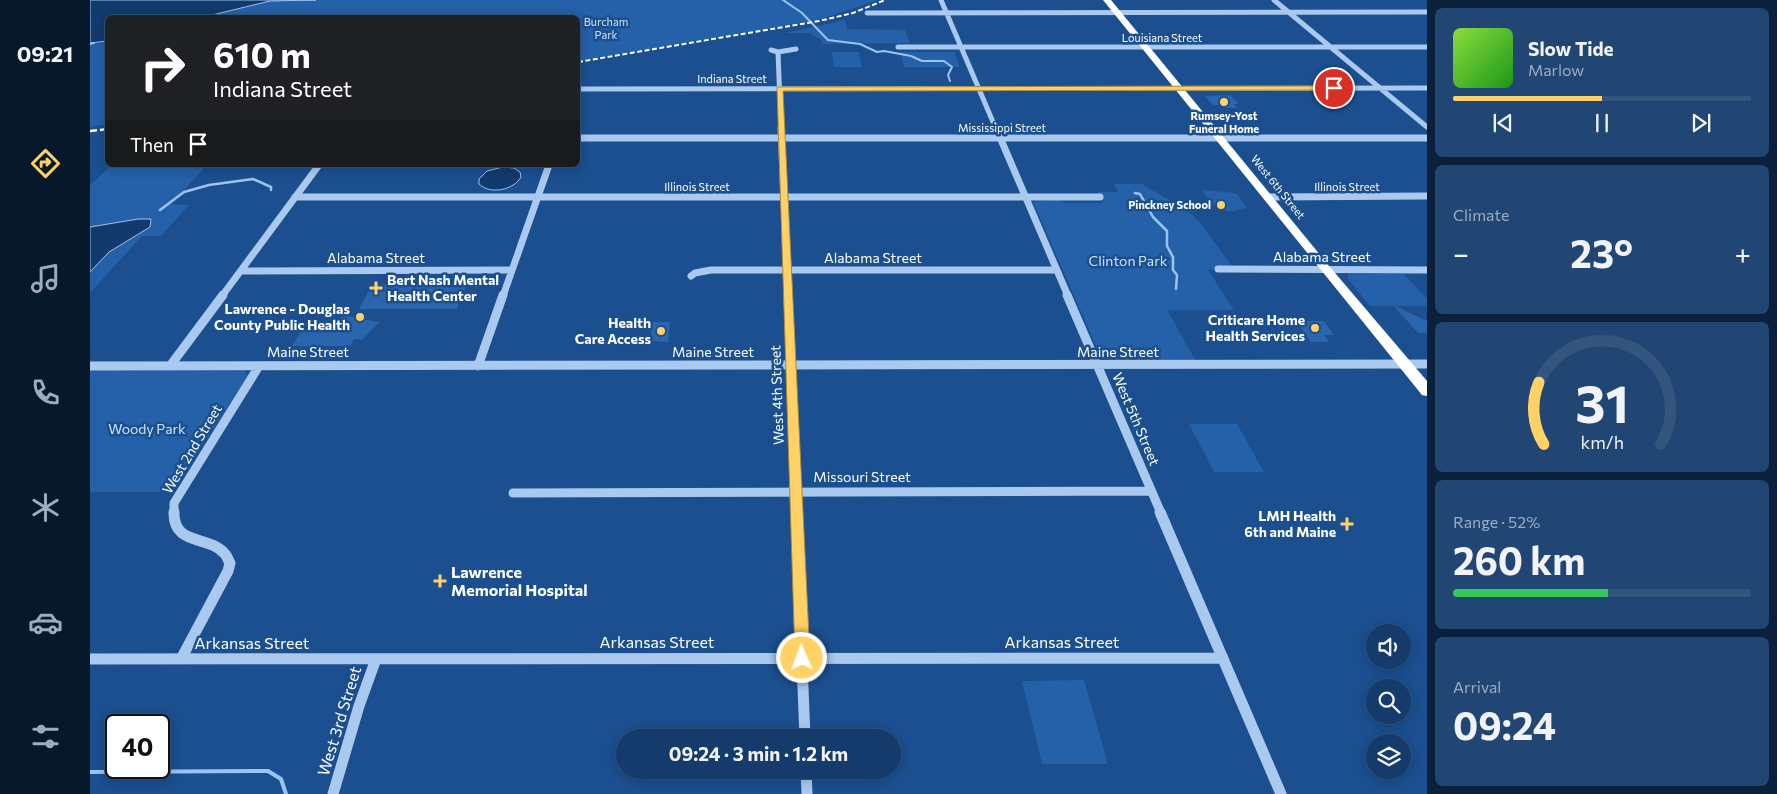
<!DOCTYPE html>
<html lang="en">
<head>
<meta charset="utf-8">
<style>
	:root { --surface:#143b6b; --page:#214673; --text:#f1f3f6; --muted:#9dadc1; --line:#33557e; --accent:#ffd166 }
	body { margin:0; font-family:Commissioner,sans-serif; background:var(--page); color:var(--text); height:100vh; display:flex; flex-direction:column; font-size:19px; white-space:nowrap }
	* { box-sizing:border-box; margin:0 }
	p { font-size:16px; color:var(--muted) }
	.icon { flex:none; width:28px; height:28px; fill:none; stroke:currentColor; stroke-width:2; stroke-linecap:round; stroke-linejoin:round }
	.map { position:relative; flex:1; overflow:hidden }
	.sheet { display:flex; flex-direction:column; gap:8px; padding:8px; background:#0b203b; width:350px }
	.sheet>* { flex:none }
	.guide { position:absolute; left:15px; top:15px; width:475px; height:152px; border-radius:8px; box-shadow:0 2px 12px #0003,0 0 0 1px var(--line); background:#202124; color:#fff; overflow:hidden }
	.buttons { position:absolute; left:1276px; top:624px; display:grid; gap:10px }
	.buttons a { display:grid; place-items:center; width:45px; height:45px; border-radius:50%; background:var(--surface); box-shadow:0 2px 12px #0003,0 0 0 1px var(--line); font-size:25px }
	.speed { position:absolute; left:15px; top:714px; display:flex; gap:10px; font-size:25px; font-weight:700; text-align:center }
	.speed>* { display:grid; place-content:center; width:65px; height:65px; border-radius:50%; background:var(--surface); box-shadow:0 2px 12px #0003,0 0 0 1px var(--line); line-height:1 }
	.speed .limit { border:2px solid #111; border-radius:8px; background:#fff; color:#111 }
	.pin { position:absolute; display:grid; place-items:center; width:42px; height:42px; color:#fff; margin:-21px; border:2px solid #fff; border-radius:50%; box-shadow:0 1px 5px #0007 }
	.me { position:absolute; width:55px; margin:-28px; rotate:358deg; stroke-linejoin:round; filter:drop-shadow(0 0 4px #0008) }
	.turn { display:flex; align-items:center; gap:18px; height:105px; padding:0 25px; font-size:22px }
	.turn .icon { width:65px; height:65px; stroke-width:2.5 }
	.turn b { display:block; font-size:35px; line-height:42px }
	.then { display:flex; align-items:center; height:48px; padding:0 25px; background:#0003; gap:10px; font-size:19px }
	.big { font-size:38px; font-weight:700; line-height:1.1 }
	.sheet .tile { flex:1; display:flex; flex-direction:column; justify-content:center; gap:8px; min-width:0; padding:0 18px; border-radius:8px; background:var(--page) }
	.sheet .dial { align-items:center; gap:0 }
	.dial svg { height:130px; overflow:visible; fill:none; stroke:var(--line); stroke-width:7; stroke-linecap:round; text-anchor:middle }
	.dial text { fill:var(--text); stroke:none }
	.song { display:flex; align-items:center; gap:15px }
	.cover { width:60px; height:60px; border-radius:8px; background:linear-gradient(135deg,hsl(90 70% 55%),hsl(120 70% 35%)) }
	.played { height:5px; border-radius:2px; background:linear-gradient(90deg,var(--accent) 50%,var(--line) 50%) }
	.keys { display:flex; justify-content:space-around; direction:ltr }
	.heat { display:flex; justify-content:space-between; align-items:center; font-size:28px; direction:ltr }
	.charge { height:8px; border-radius:4px; background:linear-gradient(90deg,#34c759 52%,var(--line) 0) }
	.trip { position:absolute; left:526px; top:729px; width:285px; height:50px; border-radius:25px; background:var(--surface); box-shadow:0 2px 12px #0003,0 0 0 1px var(--line); font-weight:700; line-height:50px; text-align:center }
	main { display:flex; flex:1; min-height:0 }
	.tab-bar { display:flex; flex-direction:column; width:90px; justify-content:space-around; align-items:center; background:#08182b; color:var(--muted) }
	.tab-bar .icon { width:35px; height:35px }
	.tab-bar .active { color:var(--accent) }
	.tab-bar b { font-size:22px; color:var(--text) }
	.map>svg:first-child { display:block }
	.green { fill:#2461a8 }
	.water { fill:#123a6d; stroke:#9cc4f0 }
	.lines { fill:none; stroke-linecap:round; stroke-linejoin:round }
	.stream-far2 { stroke:#9cc4f0; stroke-width:2 }
	.stream-far1 { stroke:#9cc4f0; stroke-width:2.5 }
	.stream { stroke:#9cc4f0; stroke-width:4 }
	.building { fill:#2a66ad }
	.minor-far3 { stroke:#a9c9ee; stroke-width:5 }
	.minor-far2 { stroke:#a9c9ee; stroke-width:7 }
	.minor-far1 { stroke:#a9c9ee; stroke-width:9 }
	.minor { stroke:#a9c9ee; stroke-width:11 }
	.highway { fill:#fff; fill-rule:evenodd }
	.rail-far1 { stroke:#fff; stroke-width:2; stroke-dasharray:5 2.5; stroke-linecap:butt }
	.rail { stroke:#fff; stroke-width:2.5; stroke-dasharray:7 3; stroke-linecap:butt }
	.route { fill:#ffd166; stroke:#a68842 }
	.poi-dot { fill:#ffd166; stroke:#1b4f8f; stroke-width:2 }
	.labels { text-anchor:middle; stroke-width:5; stroke-linejoin:round; paint-order:stroke }
	.far-park-label { font-size:11px; fill:#cfe3fa; stroke:#1b4f8f }
	.far-street-label { font-size:11px; fill:#fff; stroke:#1b4f8f }
	.far-poi-label { font-size:11px; font-weight:bold; fill:#fff; stroke:#1b4f8f }
	.street-label { font-size:14px; fill:#fff; stroke:#1b4f8f }
	.park-label { font-size:14px; fill:#cfe3fa; stroke:#1b4f8f }
	.poi-label { font-size:14px; font-weight:bold; fill:#fff; stroke:#1b4f8f; text-anchor:end }
	.near-poi-label { font-size:16px; font-weight:bold; fill:#fff; stroke:#1b4f8f; text-anchor:start }
	.near-street-label { font-size:16px; fill:#fff; stroke:#1b4f8f }
</style>
</head>
<body>
<main>
<nav class="tab-bar">
<b>09:21</b>
<svg class="icon active" aria-label="directions" viewBox="0 0 24 24"><path d="M12 3l9 9-9 9-9-9zM9 14v-3h6M13 9l2 2-2 2"/></svg>
<svg class="icon" aria-label="music" viewBox="0 0 24 24"><path d="M9 18V5l10-2v13"/><circle cx="6" cy="18" r="3"/><circle cx="16" cy="16" r="3"/></svg>
<svg class="icon" aria-label="phone" viewBox="0 0 24 24"><path d="M5 4h4l2 5-3 2q2 4 5 5l2-3 5 2v4C11 20 4 13 5 4z"/></svg>
<svg class="icon" aria-label="climate" viewBox="0 0 24 24"><path d="M12 3v18M4 7l16 10M4 17L20 7"/></svg>
<svg class="icon" aria-label="car" viewBox="0 0 24 24"><path d="M5 17H2v-5l4-1 3-4h7l3 4 3 1v5h-3M9 17h6M6 11h13"/><circle cx="7" cy="17" r="2"/><circle cx="17" cy="17" r="2"/></svg>
<svg class="icon" aria-label="filters" viewBox="0 0 24 24"><path d="M4 7h16M4 17h16"/><circle cx="9" cy="7" r="2"/><circle cx="15" cy="17" r="2"/></svg>
</nav>
<div class="map">
<svg width="1337" height="794" viewBox="0 0 1337 794">
	<rect width="100%" height="100%" fill="#1b4f8f"/>
	<path class="green" d="M226,0h562l-60,20 -240,41v-43h-374l66,-17z
		M755,20l2,9 58,1 5,13 -89,1 2,-3 -13,-8h-25z
		M17,41v83l-17,3v-83z
		M742,52h27l3,15h-28z
		M810,52h54l6,15h-56z
		M22,165h95l-36,39 18,1 -28,31h-19l-52,57v-108z
		M1024,184h28l46,27 10,9 34,46 -17,1 1,2 -8,1 26,40h-67l29,51 -88,-1 -8,-5 -67,-153 25,-2 8,3h37l-5,-11h20z
		M1112,190l34,3 11,15c-11,1 -19,9 -27,-3h-8z
		M1258,274h56l23,25v7h-57l-22,-27z
		M0,370l154,1 4,4 -75,117h-83z
		M1099,424h48l27,48h-50z
		M994,680l24,84h-66l-20,-83z"/>
	<path class="water" d="M0,0h226l-46,1 -66,16 -96,1 -1,23 -17,2z
		M413,167l11,1 6,4 1,5c-7,13 -31,18 -42,7v-5l8,-8z
		M48,219h13l-1,8 -41,25 -19,20v-45z"/>
	<g class="lines">
		<path class="stream-far2" d="M693,0l19,13 26,27 32,4 17,8 7,-1 27,5 11,5h22l8,6 -4,8 2,6
			M0,44l4,-1"/>
		<path class="stream-far1" d="M1045,193l5,1 13,23 14,14v15l6,11v13l4,5 -1,14
			M70,210l24,-18 25,-7 44,-6 18,8v3"/>
		<path class="stream" d="M0,772l178,-1 13,8 5,15"/>
	</g>
	<path class="building" d="M1140,95l9,9h-5l3,4h-13l-3,-3h-8l-8,-9z
		M282,284h95l-10,25h-98z
		M1303,305l34,16v12h-9z
		M253,315l36,7 -17,18 -8,-1 -3,7h-59l15,-24h29z
		M1206,321h28l10,14h-10l5,7h-18z
		M563,322h17l-2,20 -18,-1z"/>
	<g class="lines">
		<path class="minor-far3" d="M851,0l55,129
			M1184,0l153,127
			M777,13l560,-1
			M808,47h529
			M681,50l7,2 18,-3
			M688,52l3,77
			M488,89l849,-1"/>
		<path class="minor-far2" d="M691,128l7,168
			M906,128l72,168
			M488,138h849
			M205,197h805
			M1177,197l160,-1
			M1128,269l209,1
			M151,271l271,-1
			M601,276l4,-3 16,-3h346
			M132,296l97,-131
			M413,296l46,-131"/>
		<path class="minor-far1" d="M698,295l8,218
			M977,295l94,218
			M0,366l1337,-2
			M80,366l53,-71
			M388,366l25,-71
			M423,493l638,-2
			M84,513v-10l85,-137"/>
		<path class="minor" d="M84,512c-1,34 34,23 50,41 3,2 4,7 6,10l-2,8 -47,88
			M706,512l9,226
			M1070,512l121,282
			M0,659l1133,-1
			M716,770l1,24
			M243,794l26,-88 17,-47"/>
		<path class="highway" d="M1013,0h8l219,267 97,114v15l-5,-1z"/>
		<path class="rail-far1" d="M488,62l241,-41 34,-8 32,-13"/>
		<path class="rail" d="M0,131l18,-2"/>
	</g>
	<path class="route" d="M1244,86l3,2 -1,2 -553,1 27,567 -2,6 -6,2 -5,-2 -2,-6 -18,-571z"/>
	<g class="poi-dot">
		<circle cx="1134" cy="102" r="5"/>
		<circle cx="1131" cy="205" r="5"/>
		<path d="M283.5 280.5h5v5h5v5h-5v5h-5v-5h-5v-5h5z"/>
		<circle cx="270" cy="317" r="5"/>
		<circle cx="1225" cy="328" r="5"/>
		<circle cx="571" cy="331" r="5"/>
		<path d="M1254.5 516.5h5v5h5v5h-5v5h-5v-5h-5v-5h5z"/>
		<path d="M347.5 573.5h5v5h5v5h-5v5h-5v-5h-5v-5h5z"/>
	</g>
	<g class="labels">
		<g class="far-park-label">
			<text x="516" y="26">Burcham<tspan x="516" dy="13">Park</tspan></text>
		</g>
		<g class="far-street-label">
			<text x="1072" y="42">Louisiana Street</text>
			<text x="642" y="83">Indiana Street</text>
			<text x="912" y="132">Mississippi Street</text>
			<text x="607" y="191">Illinois Street</text>
			<text transform="translate(1188 187) rotate(51)" y="4">West 6th Street</text>
			<text x="1257" y="191">Illinois Street</text>
		</g>
		<g class="far-poi-label">
			<text x="1134" y="120">Rumsey-Yost<tspan x="1134" dy="13">Funeral Home</tspan></text>
			<text x="1121" y="209" text-anchor="end">Pinckney School</text>
		</g>
		<g class="street-label">
			<text x="1232" y="262">Alabama Street</text>
			<text x="286" y="263">Alabama Street</text>
			<text x="783" y="263">Alabama Street</text>
			<text x="218" y="357">Maine Street</text>
			<text x="623" y="357">Maine Street</text>
			<text x="1028" y="357">Maine Street</text>
			<text transform="translate(687 395) rotate(-92)" y="5">West 4th Street</text>
			<text transform="translate(1046 419) rotate(67)" y="5">West 5th Street</text>
			<text transform="translate(102 449) rotate(-59)" y="5">West 2nd Street</text>
			<text x="772" y="482">Missouri Street</text>
		</g>
		<g class="park-label">
			<text x="1038" y="266">Clinton Park</text>
			<text x="57" y="434">Woody Park</text>
		</g>
		<g class="poi-label">
			<text x="297" y="285" text-anchor="start">Bert Nash Mental<tspan x="297" dy="16">Health Center</tspan></text>
			<text x="260" y="314">Lawrence - Douglas<tspan x="260" dy="16">County Public Health</tspan></text>
			<text x="1215" y="325">Criticare Home<tspan x="1215" dy="16">Health Services</tspan></text>
			<text x="561" y="328">Health<tspan x="561" dy="16">Care Access</tspan></text>
			<text x="1246" y="521">LMH Health<tspan x="1246" dy="16">6th and Maine</tspan></text>
		</g>
		<g class="near-poi-label">
			<text x="361" y="578">Lawrence<tspan x="361" dy="18">Memorial Hospital</tspan></text>
		</g>
		<g class="near-street-label">
			<text x="567" y="648">Arkansas Street</text>
			<text x="972" y="648">Arkansas Street</text>
			<text x="162" y="649">Arkansas Street</text>
			<text transform="translate(249 721) rotate(-73)" y="6">West 3rd Street</text>
		</g>
	</g>
</svg>
<div class="buttons">
<a><svg class="icon" aria-label="sound" viewBox="0 0 24 24"><path d="M4 9h4l5-4v14l-5-4H4zM17 9q2 3 0 6"/></svg></a>
<a><svg class="icon" aria-label="search" viewBox="0 0 24 24"><circle cx="10" cy="10" r="6"/><path d="M15 15l6 6"/></svg></a>
<a><svg class="icon" aria-label="layers" viewBox="0 0 24 24"><path d="M12 4l9 5-9 5-9-5zM3 14l9 5 9-5"/></svg></a>
</div>
<div class="speed"><div class="limit">40</div></div>
<div class="pin" style="left:1244px;top:88px;background:#d93025"><svg class="icon" aria-label="arrive" viewBox="0 0 24 24"><path d="M6 21V4h12l-3 4 3 4H6"/></svg></div>
<svg class="me" style="left:712px;top:658px" viewBox="-20 -20 40 40"><circle r="17" fill="#ffd166" stroke="#fff" stroke-width="3"/><path d="M0-11L8 9 0 5-8 9z" fill="#fff"/></svg>
<div class="trip">09:24 · 3 min · 1.2 km</div>
<div class="guide">
<div class="turn"><svg class="icon" aria-label="right" viewBox="0 0 24 24"><path d="M7 20v-9h11M14 6l5 5-5 5"/></svg><div><b>610 m</b>Indiana Street</div></div>
<div class="then">Then<svg class="icon" aria-label="arrive" viewBox="0 0 24 24"><path d="M6 21V4h12l-3 4 3 4H6"/></svg></div>
</div>
</div>
<section class="sheet">
<div class="tile">
<div class="song"><i class="cover"></i><div><b>Slow Tide</b><p>Marlow</p></div></div>
<div class="played"></div>
<div class="keys"><svg class="icon" aria-label="previous" viewBox="0 0 24 24"><path d="M18 5L8 12l10 7zM5 5v14"/></svg><svg class="icon" aria-label="pause" viewBox="0 0 24 24"><path d="M8 5v14M16 5v14"/></svg><svg class="icon" aria-label="next" viewBox="0 0 24 24"><path d="M6 5l10 7-10 7zM19 5v14"/></svg></div>
</div>
<div class="tile"><p>Climate</p>
<div class="heat"><a>−</a><b class="big">23°</b><a>+</a></div>
</div>
<div class="tile dial"><svg viewBox="0 0 100 80">
<path d="M14 69A42 42 0 1 1 86 69"/>
<path d="M14 69A42 42 0 0 1 11 31" stroke="#ffd166"/>
<text x="50" y="56" font-size="32" font-weight="700">31</text>
<text x="50" y="72" font-size="11">km/h</text>
</svg></div>
<div class="tile"><p>Range · 52%</p><b class="big">260 km</b><div class="charge"></div></div>
<div class="tile"><p>Arrival</p><b class="big">09:24</b></div>
</section>
</main>
</body>
</html>
